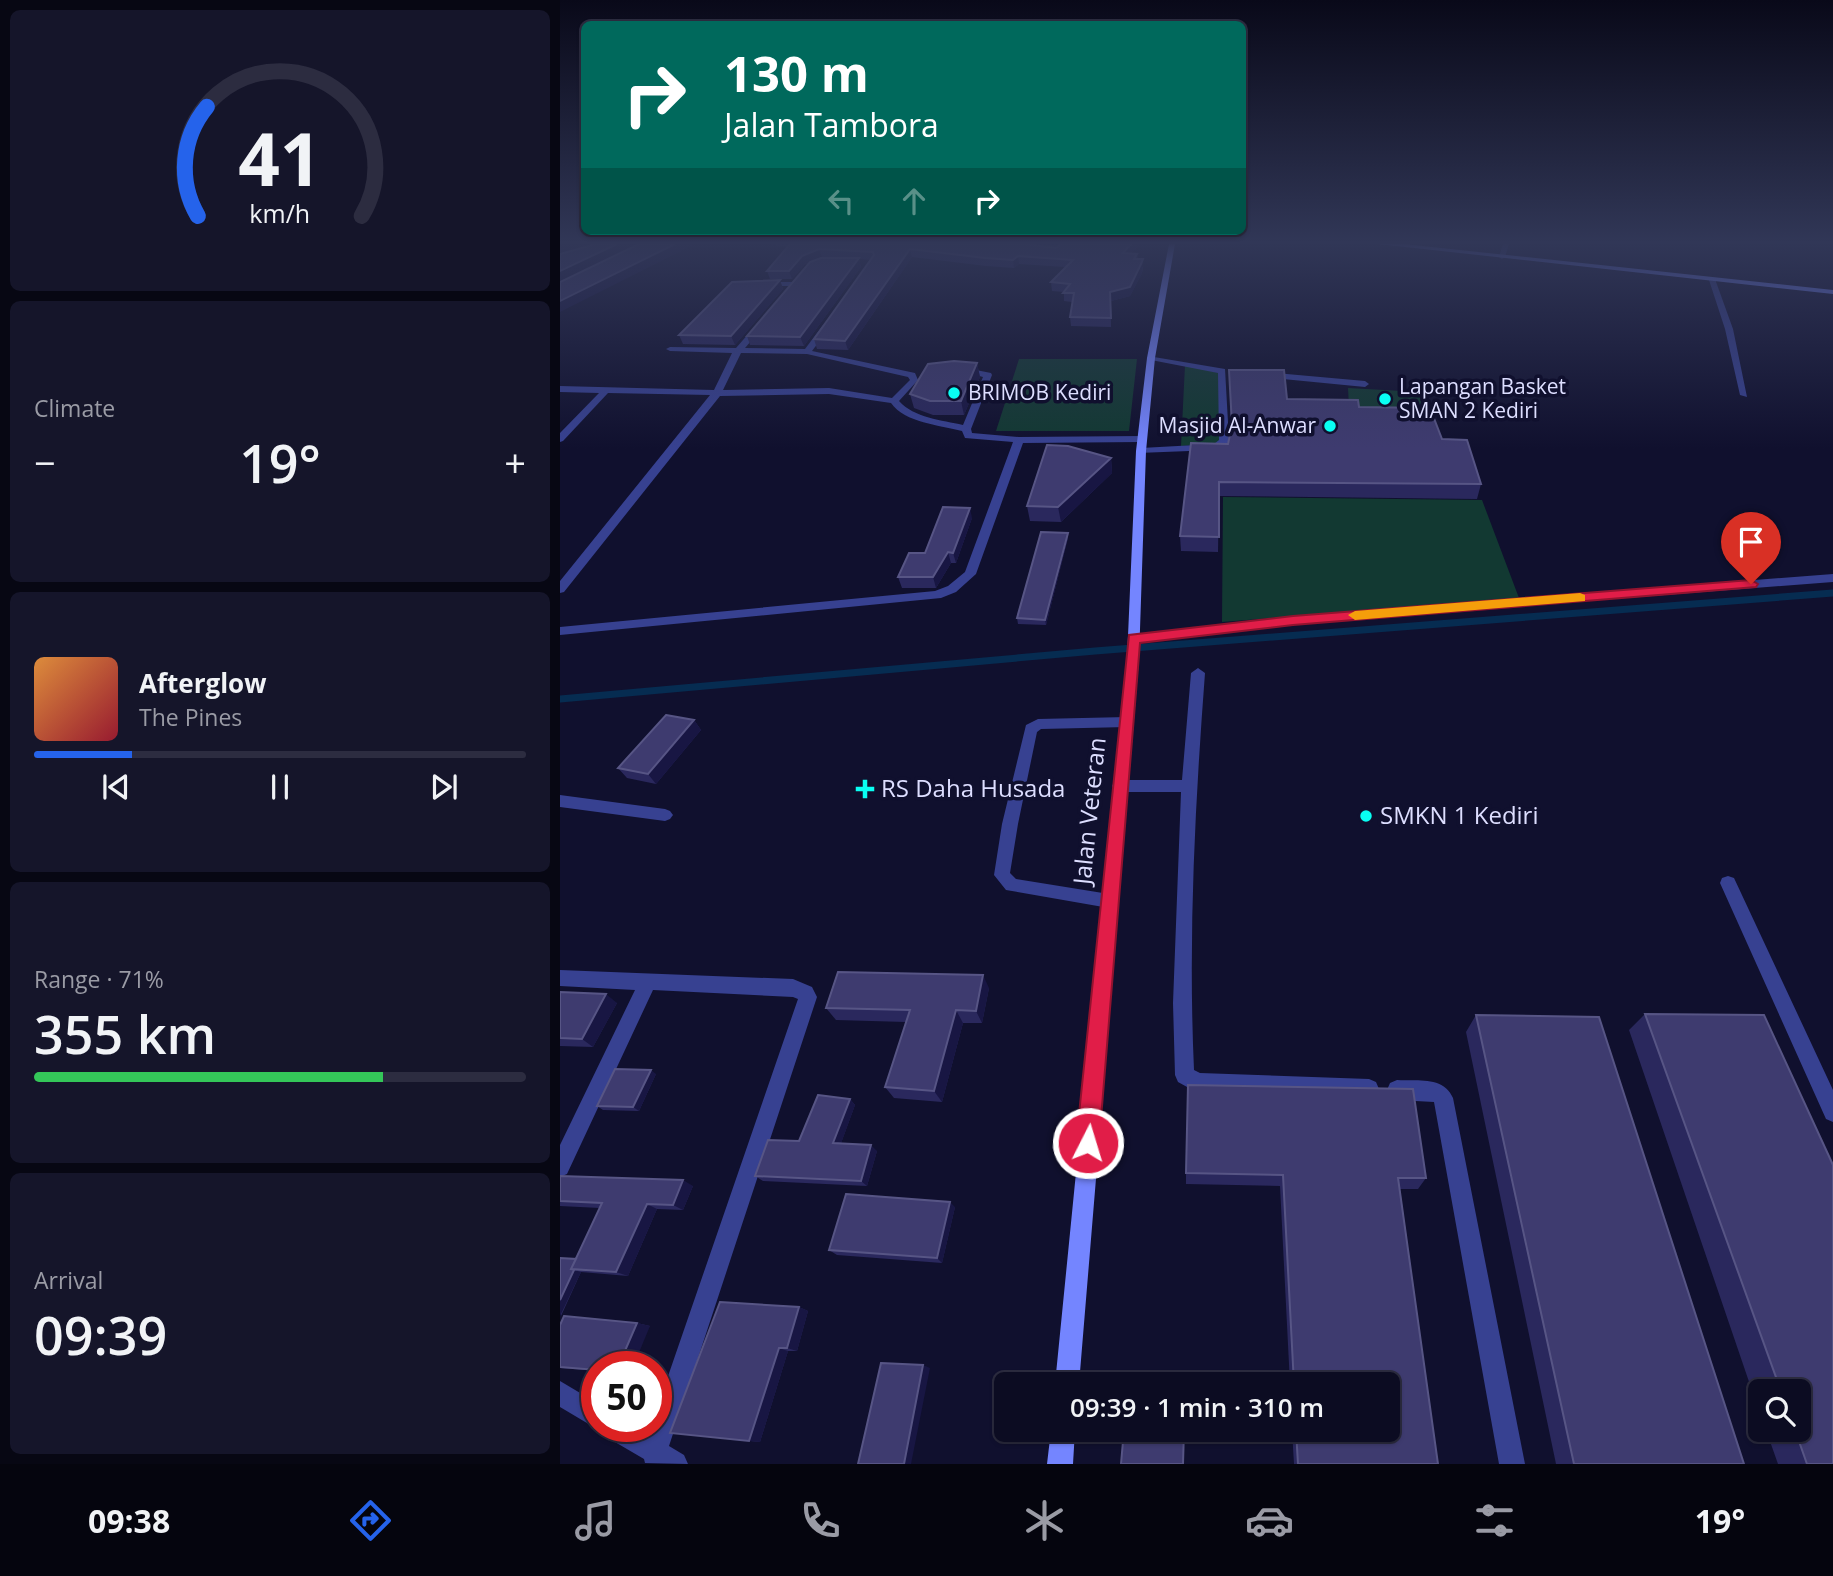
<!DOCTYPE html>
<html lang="en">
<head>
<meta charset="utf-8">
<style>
	:root { --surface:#0c0c22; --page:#15152a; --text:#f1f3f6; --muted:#9a9ba5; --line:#2c2c40; --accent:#2563eb }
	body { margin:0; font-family:"Open Sans",sans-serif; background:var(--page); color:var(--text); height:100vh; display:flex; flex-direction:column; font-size:26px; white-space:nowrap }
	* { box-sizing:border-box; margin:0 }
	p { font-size:23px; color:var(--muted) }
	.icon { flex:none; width:38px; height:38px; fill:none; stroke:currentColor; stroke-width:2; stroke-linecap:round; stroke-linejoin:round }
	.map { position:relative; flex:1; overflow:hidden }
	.sheet { display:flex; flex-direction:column; gap:10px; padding:10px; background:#070713; width:560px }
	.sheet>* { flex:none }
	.banner { position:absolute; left:21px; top:21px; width:665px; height:214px; border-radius:10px; box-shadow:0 2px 5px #0004,0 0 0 2px var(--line); background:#00695c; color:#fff; overflow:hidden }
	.tools { position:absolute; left:1188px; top:1379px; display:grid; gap:14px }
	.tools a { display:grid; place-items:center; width:63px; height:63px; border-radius:10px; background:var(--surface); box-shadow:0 2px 5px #0004,0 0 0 2px var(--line); font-size:35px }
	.speed { position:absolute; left:21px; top:1351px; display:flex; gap:14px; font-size:35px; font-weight:700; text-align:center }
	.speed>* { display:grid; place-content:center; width:91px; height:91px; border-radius:50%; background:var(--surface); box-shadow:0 2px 5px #0004,0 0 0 2px var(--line); line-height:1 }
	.speed .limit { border:10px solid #d22; background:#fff; color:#111 }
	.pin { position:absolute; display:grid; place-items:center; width:60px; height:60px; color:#fff; margin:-72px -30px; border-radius:50% 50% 50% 0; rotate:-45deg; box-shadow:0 0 7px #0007 }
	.pin .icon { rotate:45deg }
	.me { position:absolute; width:77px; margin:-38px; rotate:5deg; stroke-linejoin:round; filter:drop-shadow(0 0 5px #0008) }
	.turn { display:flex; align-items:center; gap:24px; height:147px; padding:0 28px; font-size:32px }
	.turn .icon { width:91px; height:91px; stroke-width:2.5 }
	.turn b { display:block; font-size:49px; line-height:60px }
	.lanes { display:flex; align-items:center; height:66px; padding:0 28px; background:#0003; justify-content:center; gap:35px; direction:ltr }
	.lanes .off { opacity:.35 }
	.big { font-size:52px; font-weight:600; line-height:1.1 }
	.sheet .card { flex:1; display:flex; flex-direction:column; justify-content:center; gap:10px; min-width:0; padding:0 24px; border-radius:10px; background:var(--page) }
	.sheet .dial { align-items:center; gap:0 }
	.dial svg { height:182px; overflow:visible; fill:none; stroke:var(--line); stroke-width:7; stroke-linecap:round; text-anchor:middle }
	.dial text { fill:var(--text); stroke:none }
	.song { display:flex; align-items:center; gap:21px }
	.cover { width:84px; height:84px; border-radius:10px; background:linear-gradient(135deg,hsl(30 70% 55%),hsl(350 70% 35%)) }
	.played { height:7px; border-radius:4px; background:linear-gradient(90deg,var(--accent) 20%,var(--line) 20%) }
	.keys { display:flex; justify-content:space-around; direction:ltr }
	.heat { display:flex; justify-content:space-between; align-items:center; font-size:38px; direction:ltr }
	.charge { height:10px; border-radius:5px; background:linear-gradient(90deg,#34c759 71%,var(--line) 0) }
	.trip { position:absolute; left:434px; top:1372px; width:406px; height:70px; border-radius:10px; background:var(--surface); box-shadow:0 2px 5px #0004,0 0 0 2px var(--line); font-weight:600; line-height:70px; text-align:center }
	.menu { display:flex; height:112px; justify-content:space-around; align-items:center; background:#05050e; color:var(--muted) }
	.menu .icon { width:49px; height:49px }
	.menu .selected { color:var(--accent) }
	.menu b { font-size:32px; color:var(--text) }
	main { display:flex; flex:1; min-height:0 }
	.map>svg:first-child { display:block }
	.green { fill:#123932 }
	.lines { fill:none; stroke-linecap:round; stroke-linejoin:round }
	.stream { stroke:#062c51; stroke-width:7 }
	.service { fill:#374191; fill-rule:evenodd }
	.minor { fill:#374191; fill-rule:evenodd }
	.secondary { fill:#7485ff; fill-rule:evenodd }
	.wall { fill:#2a285d; fill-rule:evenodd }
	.shaded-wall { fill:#181643 }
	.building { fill:#3e3b6f; stroke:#575585; stroke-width:2 }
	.route { fill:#e11d48; stroke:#92132f; stroke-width:2 }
	.slow { fill:#f59e0b }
	.poi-dot { fill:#09fff3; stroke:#10102e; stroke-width:2.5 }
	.labels { text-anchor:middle; stroke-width:7; stroke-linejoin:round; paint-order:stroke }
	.far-poi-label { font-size:21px; fill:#dddeff; stroke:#10102e; text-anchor:start }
	.poi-label { font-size:24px; fill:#dddeff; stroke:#10102e; text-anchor:start }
	.street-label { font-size:24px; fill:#dddeff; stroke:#10102e }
</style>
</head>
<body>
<main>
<section class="sheet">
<div class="card dial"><svg viewBox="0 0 100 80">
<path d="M14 69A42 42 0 1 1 86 69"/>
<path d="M14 69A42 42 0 0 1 18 21" stroke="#2563eb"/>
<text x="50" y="56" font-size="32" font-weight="700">41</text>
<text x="50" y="72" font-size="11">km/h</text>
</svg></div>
<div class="card"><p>Climate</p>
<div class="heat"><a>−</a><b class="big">19°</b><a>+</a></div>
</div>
<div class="card">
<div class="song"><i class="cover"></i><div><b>Afterglow</b><p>The Pines</p></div></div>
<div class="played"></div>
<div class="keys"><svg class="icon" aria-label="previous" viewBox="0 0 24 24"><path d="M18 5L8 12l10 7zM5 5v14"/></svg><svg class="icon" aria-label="pause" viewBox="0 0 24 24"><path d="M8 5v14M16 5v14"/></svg><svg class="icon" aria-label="next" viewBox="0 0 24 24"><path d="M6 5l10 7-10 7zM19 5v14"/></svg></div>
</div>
<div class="card"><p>Range · 71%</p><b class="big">355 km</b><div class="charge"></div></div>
<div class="card"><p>Arrival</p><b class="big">09:39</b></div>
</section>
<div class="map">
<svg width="1273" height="1464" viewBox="0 0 1273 1464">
	<rect width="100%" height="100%" fill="#10102e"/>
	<path class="green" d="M459,359h118l-8,72h-133z
		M625,365l34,8v70l-38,3z
		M788,388l73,4 3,19 -75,-4z
		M663,497l259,3 37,98 -297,24z"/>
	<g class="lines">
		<path class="stream" d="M0,699l535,-48 738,-58"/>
		<path class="service" d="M943,244h6l-4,13 -3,2 -3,-2z
			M1148,277l7,2 18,50 14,68 -7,-2 -15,-66z
			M203,282h32l4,2 -4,2h-35z
			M197,324l7,2 -19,22 60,1 18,-24h6l1,2 -18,24 103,22 3,7 -19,21c15,17 43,19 64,24l20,-48 -26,-7 4,-3 30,6 1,2 -21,54 1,4 47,4 123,-1 5,3 -5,3 -119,1 -47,131 -20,18 -15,6 -381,37v-8l375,-36 13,-5 17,-14 48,-130 -48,-4 -3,-7c-22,-6 -57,-8 -71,-28l-62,-9 -109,2 -156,196 -4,1v-12l150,-186 -102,-2 -45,48 -3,1v-9l39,-40 -39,-1v-6l154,4 18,-37 -62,-2 -4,-2 4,-2 66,1zM181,353l66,1 101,23 2,3 -18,18 -63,-10 -106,2z
			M588,356l77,13 4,71 -3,6 -11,4 -77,3v-4l3,-1 73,-4 5,-4 -1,-67 -67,-13h-3z
			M705,372l100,9 4,3 -4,3 -103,-10 -1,-2z
			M638,668l7,5c-10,132 -17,265 -11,397l6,3 169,6 7,3 3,7 -3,7 -7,3 -171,-6 -20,-11 -3,-7 -2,-72 8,-211h-62l-5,-2 -2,-4 2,-4 5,-2h63l9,-107z
			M567,717l7,5 -7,5 -86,2 -4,3 -19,92 -8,49 6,6 93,15 6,2 2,5 -2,5 -6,2 -103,-18 -12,-15 8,-51 24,-99 12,-6z
			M1168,876l6,2 99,212v32l-7,-3 -106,-236 2,-5z
			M837,1080c20,1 47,-4 56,18l72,366h-26l-65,-362 -37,-2 -7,-3 -3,-7 3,-7z"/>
		<path class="minor" d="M1273,574v8l-540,42 -159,19 -6,-4 6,-4 159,-19z
			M0,795l105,14 5,2 3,4 -3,4 -5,2 -105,-14z
			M0,970l233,9 19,8 5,10 -148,449 15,9 4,9 -43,-1 -1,-4 -41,-24 -3,-7 -3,1 -37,-22v-26l37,22v23h39l12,8 3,-8h5v-15l142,-412 -5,-2 -140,-7 -86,184 -7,3v-32l75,-155 -75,-4z"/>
		<path class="secondary" d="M609,244h6l-20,114 -9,93 -7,208 -60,725h-24l72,-725 9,-208 11,-93z
			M818,244h26l429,46v4z
			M491,1430h24l-2,34h-26z"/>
	</g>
	<path class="wall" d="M209,244h371l-9,9 6,1 1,5 5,9 -1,5 -12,23 -19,5v26l-40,-1 -1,-9 2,-15 -8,-1v-9l-12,-1 -1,-9 14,-15 -46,-3 -5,4 -28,-2 -74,-9 -64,93 -31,-1 -3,-10 57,-79 -12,-1 2,8 -57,79 -54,-1 -3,-9 62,-73 -4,1 -13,15h-22l-3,-8 21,-24zM262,257l20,1 -27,2z
		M220,280l3,9 -48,56 -52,-1 -4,-9z
		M417,363l3,14 -16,38h-31l-19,-7 -4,-14z
		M669,370l58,29 72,8 83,32 39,45 -4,15 -258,-3 -1,56 -37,-1 -1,-15 48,-92 3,-14z
		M551,458l1,15 -51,49 -31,-1 -3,-15z
		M412,518l-16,45h-5l-15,25h-34l-4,-11 27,-24z
		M508,538l-22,87 -28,-1 -1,-6z
		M134,720l7,10 -45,54 -29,-6 -9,-10z
		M429,988l-7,35h-19l-21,79 -48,-4 -9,-11 21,-65 -70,-2 -10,-12z
		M0,992l57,11 -24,44 -33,-1z
		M1085,1014l188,450h-55l-12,-34h33v-39h-39v23l-131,-384z
		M916,1015l268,449h-188l-90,-432z
		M96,1074l-17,37 -36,-1 -6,-4z
		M290,1099l5,6 -14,38 36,8 -10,35 -104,-5 -8,-5 44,-35z
		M626,1173l240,5 -8,11h-18l38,275h-144l-2,-34h96v-46h-98l-10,-198 -94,-2z
		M0,1176l133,10 -10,24 -26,-1 -29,67 -47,-4 -20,44 -1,-58 16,1 24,-51 -40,-2z
		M395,1207l-13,56 -105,-8 -8,-5z
		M239,1307l9,4 -11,40h-9l-28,91 -90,-9z
		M77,1323l13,3 -53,41v4l-37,-3v-43z"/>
	<path class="shaded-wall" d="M5,244h37l-42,11v-9z
		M57,244h21l-78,38v-11z
		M115,244h20l-135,68v-11z
		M571,244h9l-16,17 -1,-8z
		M259,249l3,8 -17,7 -13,15 -3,-8 13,-15z
		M350,249l2,8 -64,93 -3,-9z
		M458,256l1,8 -5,4 -1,-8z
		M299,258l2,9 -57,79 -4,-9z
		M583,259l-1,14 -12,23 -19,5v26l-1,-35z
		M220,280l3,9 -48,56 -4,-9z
		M417,363l3,14 -16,38 -3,-14z
		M551,458l1,15 -51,49 -3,-15z
		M410,508l2,10 -16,45 -3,-10z
		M508,533v5l-22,87 -1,-5z
		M388,552l3,11 -15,25 -3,-11z
		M134,720l7,10 -45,54 -8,-10z
		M423,975l6,13 -7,35 -6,-12z
		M46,994l11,9 -24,44 -11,-8z
		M396,1010l7,13 -21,79 -8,-11z
		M91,1070l5,4 -17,37 -6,-4z
		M290,1099l5,6 -16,44 -6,-6z
		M311,1145l6,6 -10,35 -6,-5z
		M123,1180l10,6 -10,24 -10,-5z
		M390,1202l5,5 -13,56 -5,-5z
		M87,1204l10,5 -29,67 -12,-4z
		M14,1270l7,2 -21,44v-16z
		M239,1307l9,4 -11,40 -10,-3z
		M77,1323l13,3 -17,41h-15z
		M219,1348l9,3 -28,91 -11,-1z
		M363,1365l7,3 -19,96h-7z"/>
	<path class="building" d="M36,244h21l-57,27v-17z
		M79,244h36l-115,57v-19z
		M230,244h234l32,4 5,-4h70l-8,9 14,1 -3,5h9l-2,5 -11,23 -20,5 1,26 -41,-1 4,-24h-11l7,-9 -19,-2 22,-22 -55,-4 -5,4 -28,-2 -75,-9 -65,92 -31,-2 60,-84 -1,-3 -54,-3 -17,7 -13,15h-22z
		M261,258h38l-59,79 -53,-1 63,-74z
		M220,280l-49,56 -52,-1 53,-53z
		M394,361l23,2 -16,38h-31l-20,-7 18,-30z
		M669,370h55l3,29 71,1 1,7 71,1 12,31 25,1 14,44 -262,-2v55l-39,-1 11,-93 37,1 4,-19z
		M487,445l21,1 43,12 -53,49 -31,-1z
		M383,507l27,1 -17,45 -5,-1 -15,25h-35l11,-24h16z
		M481,532l27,1 -23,87 -28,-2z
		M106,715l28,5 -46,54 -30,-6z
		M278,972l145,3 -7,36 -20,-1 -22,81 -49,-4 25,-77 -84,-2z
		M0,992l46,2 -24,45 -22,-1z
		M1085,1014l119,1 69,150v299h-26l-12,-34h4v-39h-18z
		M916,1015l123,2 145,447h-170z
		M55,1069l36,1 -18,37 -36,-1z
		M628,1085l225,4 13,89h-28l40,286h-140l-2,-34h92v-46h-94l-11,-209 -97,-2z
		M258,1095l32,4 -17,44 38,2 -10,36 -106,-5 13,-36 31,1z
		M0,1176l123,4 -10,25 -26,-1 -31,68 -45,-3 31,-66 -42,-2z
		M286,1194l104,8 -13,56 -108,-8z
		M0,1258l16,1 -5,10 3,1 -14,30z
		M160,1302l79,5 -12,41h-8l-30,93 -79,-8z
		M4,1316l73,7 -19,44h-21v3l-37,-3v-42z
		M321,1363l42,2 -19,99h-46z
		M564,1430h60l-1,34h-62z"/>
	<linearGradient id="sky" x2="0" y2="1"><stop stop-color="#090919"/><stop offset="0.54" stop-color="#313757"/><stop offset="1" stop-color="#313757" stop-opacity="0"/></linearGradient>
	<rect width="1273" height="449" fill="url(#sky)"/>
	<path class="route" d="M1191,580l7,4 -2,3 -463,38 -153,18 -41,500 -3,8 -8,3 -9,-3 -3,-8 53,-508 164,-19z"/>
	<path class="slow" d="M1020,593l5,2v6l-230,19 -7,-5 7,-4z"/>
	<g class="poi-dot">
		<circle cx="394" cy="393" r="7"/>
		<circle cx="825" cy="399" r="7"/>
		<circle cx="770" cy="426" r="7"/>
		<path d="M301.5 778.5h7v7h7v7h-7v7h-7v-7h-7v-7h7z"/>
		<circle cx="806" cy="816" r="7"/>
	</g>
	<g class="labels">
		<g class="far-poi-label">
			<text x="839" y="394">Lapangan Basket<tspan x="839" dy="24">SMAN 2 Kediri</tspan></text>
			<text x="408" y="400">BRIMOB Kediri</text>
			<text x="756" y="433" text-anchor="end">Masjid Al-Anwar</text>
		</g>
		<g class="poi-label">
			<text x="321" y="797">RS Daha Husada</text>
			<text x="820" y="824">SMKN 1 Kediri</text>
		</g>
		<g class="street-label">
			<text transform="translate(530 811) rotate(-84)" y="8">Jalan Veteran</text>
		</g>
	</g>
</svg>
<div class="tools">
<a><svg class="icon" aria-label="search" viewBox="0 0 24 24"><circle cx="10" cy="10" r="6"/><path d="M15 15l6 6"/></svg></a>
</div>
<div class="speed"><div class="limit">50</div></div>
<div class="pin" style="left:1191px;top:584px;background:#d93025"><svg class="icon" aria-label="arrive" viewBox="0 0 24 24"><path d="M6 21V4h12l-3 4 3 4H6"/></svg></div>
<svg class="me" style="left:528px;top:1143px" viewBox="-20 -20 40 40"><circle r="17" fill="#e11d48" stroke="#fff" stroke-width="3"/><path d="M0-11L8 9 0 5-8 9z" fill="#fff"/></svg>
<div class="trip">09:39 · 1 min · 310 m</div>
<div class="banner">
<div class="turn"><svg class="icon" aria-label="right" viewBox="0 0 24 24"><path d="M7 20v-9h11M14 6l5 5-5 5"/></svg><div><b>130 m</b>Jalan Tambora</div></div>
<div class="lanes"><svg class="icon off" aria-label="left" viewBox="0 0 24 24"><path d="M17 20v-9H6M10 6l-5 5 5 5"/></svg><svg class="icon off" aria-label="ahead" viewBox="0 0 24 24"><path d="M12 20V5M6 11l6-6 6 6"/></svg><svg class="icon" aria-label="right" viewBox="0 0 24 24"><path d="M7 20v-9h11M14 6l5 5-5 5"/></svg></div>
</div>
</div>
</main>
<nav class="menu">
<b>09:38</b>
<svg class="icon selected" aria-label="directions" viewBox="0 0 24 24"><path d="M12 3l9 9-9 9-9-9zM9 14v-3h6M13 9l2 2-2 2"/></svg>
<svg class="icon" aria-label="music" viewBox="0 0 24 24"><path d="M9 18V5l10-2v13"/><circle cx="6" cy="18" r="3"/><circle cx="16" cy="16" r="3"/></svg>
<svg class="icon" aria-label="phone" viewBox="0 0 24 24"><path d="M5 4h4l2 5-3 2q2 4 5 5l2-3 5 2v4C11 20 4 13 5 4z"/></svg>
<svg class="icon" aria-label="climate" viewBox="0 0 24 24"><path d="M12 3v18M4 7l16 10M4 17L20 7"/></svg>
<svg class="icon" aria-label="car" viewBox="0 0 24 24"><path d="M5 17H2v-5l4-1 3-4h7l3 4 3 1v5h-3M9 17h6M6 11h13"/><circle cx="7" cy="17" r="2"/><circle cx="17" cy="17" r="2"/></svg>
<svg class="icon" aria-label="filters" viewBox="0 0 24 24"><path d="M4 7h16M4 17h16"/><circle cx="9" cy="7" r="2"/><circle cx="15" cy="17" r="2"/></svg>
<b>19°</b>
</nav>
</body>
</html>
